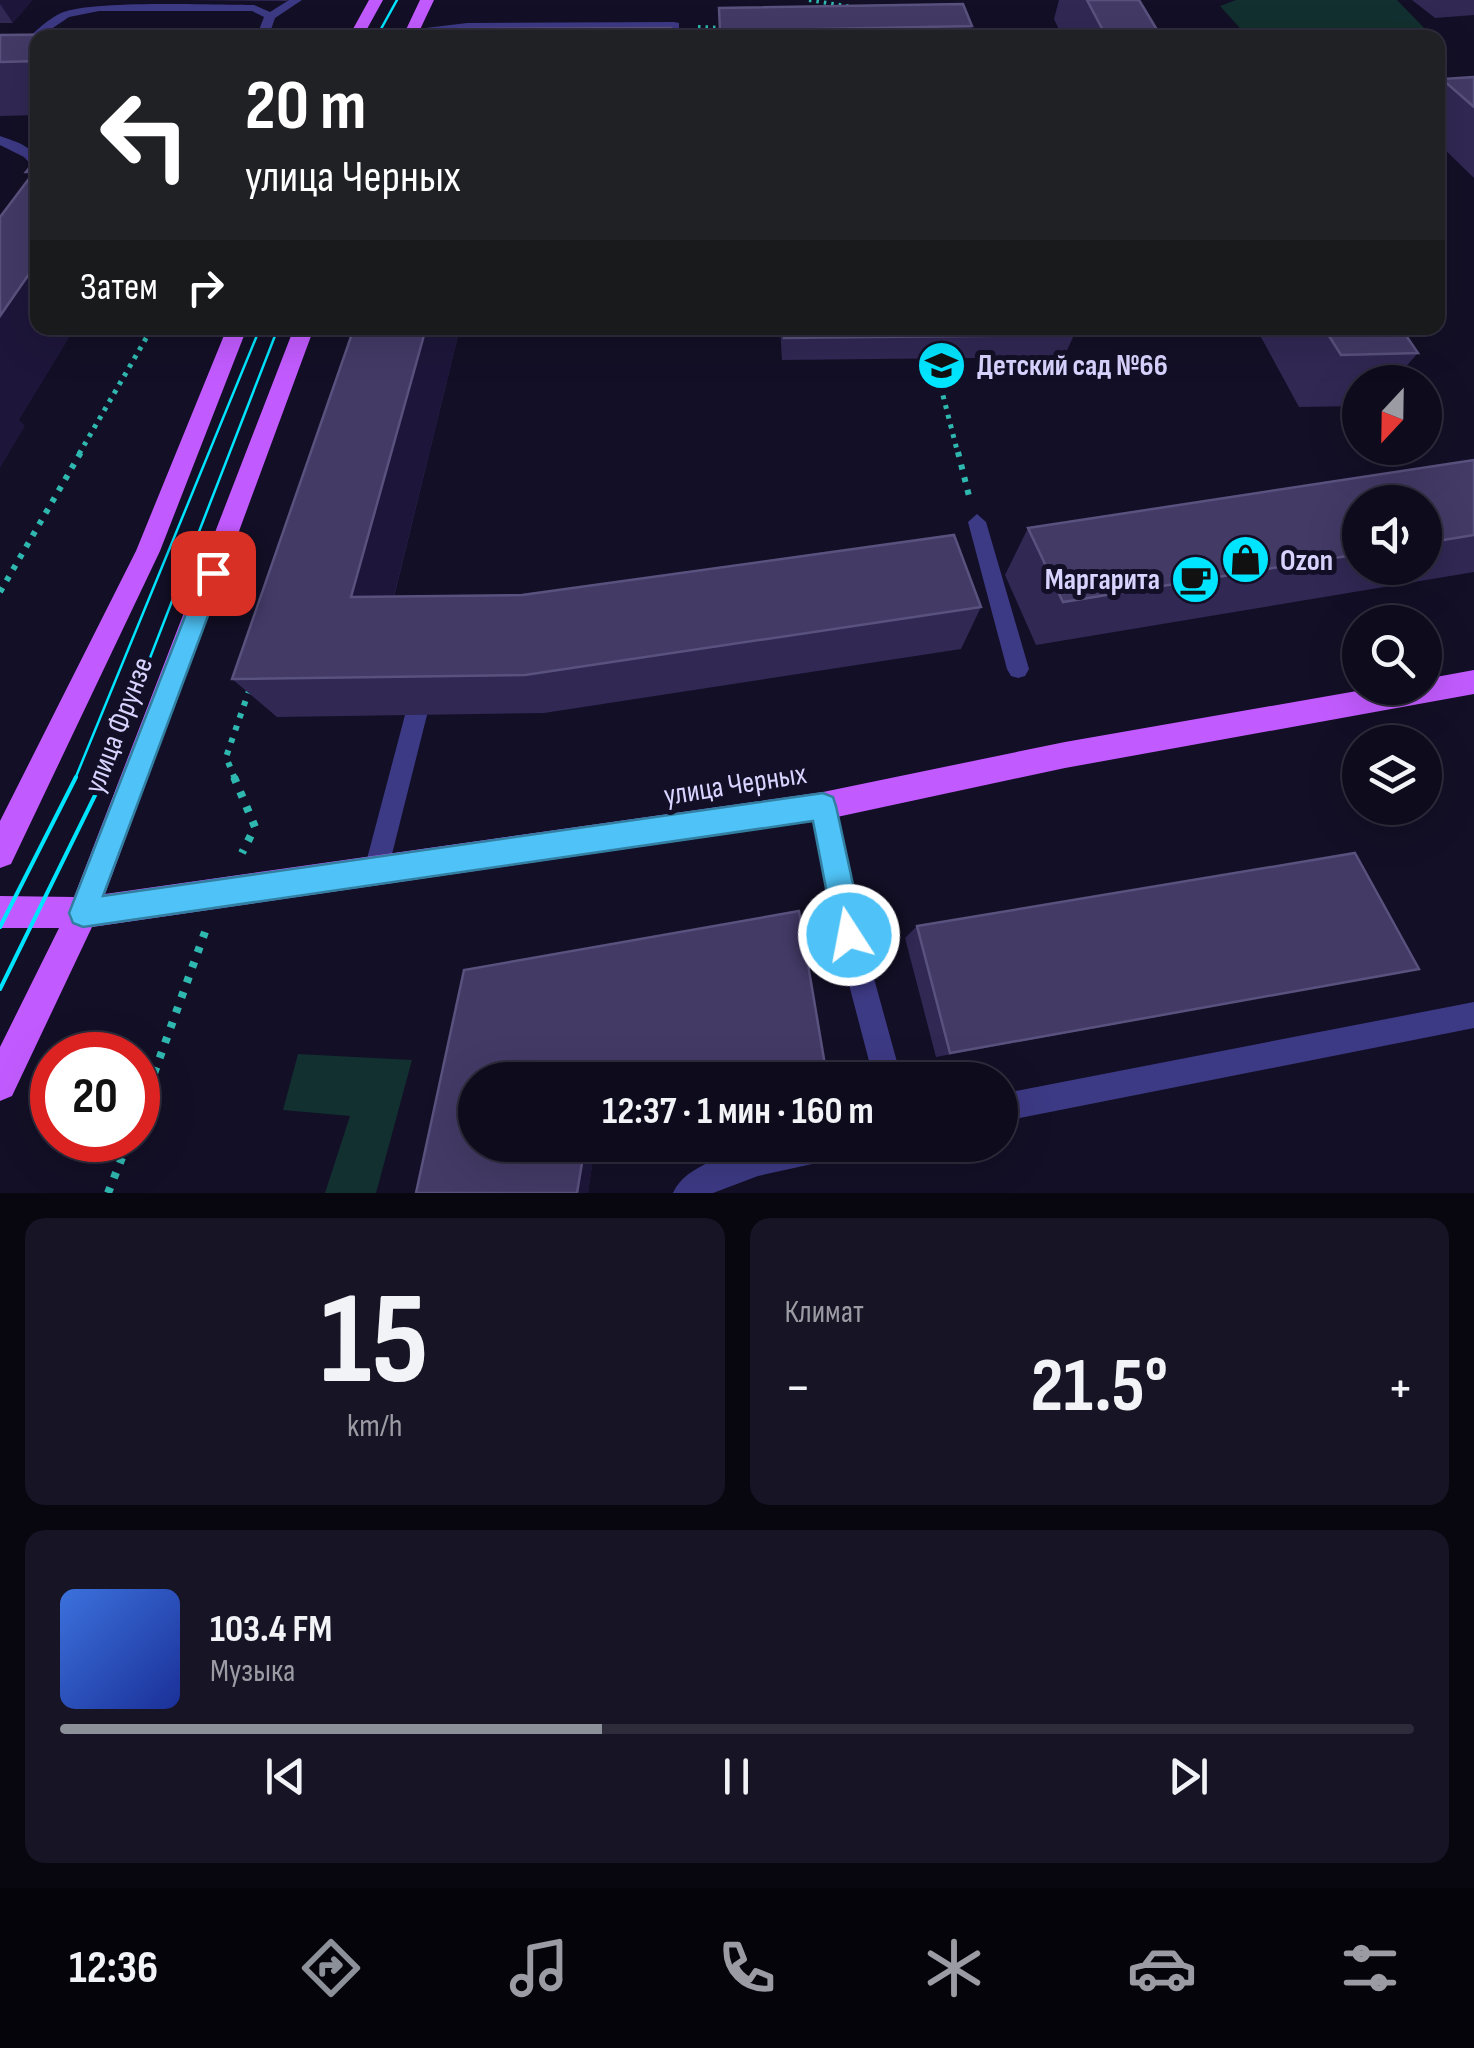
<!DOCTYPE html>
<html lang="ru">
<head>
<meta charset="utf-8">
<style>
	:root { --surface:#0e0b1c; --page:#171425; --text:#f1f3f6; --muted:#9b9ba3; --line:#2e2b3b; --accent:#8c9099 }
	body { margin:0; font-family:"Sofia Sans Condensed",sans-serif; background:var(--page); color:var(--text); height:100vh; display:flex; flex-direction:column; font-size:38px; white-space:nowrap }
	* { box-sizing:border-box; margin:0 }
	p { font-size:32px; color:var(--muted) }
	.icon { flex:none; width:55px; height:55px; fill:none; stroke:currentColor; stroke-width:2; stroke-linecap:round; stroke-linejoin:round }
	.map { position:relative; height:1193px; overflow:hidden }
	.panel { display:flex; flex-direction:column; gap:25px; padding:25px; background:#08060f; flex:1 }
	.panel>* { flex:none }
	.hud { position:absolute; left:30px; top:30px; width:1415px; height:305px; border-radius:20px; box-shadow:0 10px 40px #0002,0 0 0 2px var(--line); background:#202124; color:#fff; overflow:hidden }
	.needle { width:65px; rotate:202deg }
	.fabs { position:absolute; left:1342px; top:365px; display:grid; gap:20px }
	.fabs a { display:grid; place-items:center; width:100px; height:100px; border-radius:50%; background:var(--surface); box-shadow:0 10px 40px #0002,0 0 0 2px var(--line); font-size:50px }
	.speed { position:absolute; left:30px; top:1032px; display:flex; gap:20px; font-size:50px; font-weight:700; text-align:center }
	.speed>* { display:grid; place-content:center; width:130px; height:130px; border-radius:50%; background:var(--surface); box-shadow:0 10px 40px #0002,0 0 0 2px var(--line); line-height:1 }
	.speed .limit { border:15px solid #d22; background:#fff; color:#111 }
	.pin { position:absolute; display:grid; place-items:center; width:85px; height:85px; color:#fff; margin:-42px; border-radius:20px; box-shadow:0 5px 15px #0006 }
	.me { position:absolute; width:110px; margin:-55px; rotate:349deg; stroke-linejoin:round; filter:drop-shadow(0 0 8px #0008) }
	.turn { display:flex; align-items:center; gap:35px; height:210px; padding:0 50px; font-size:45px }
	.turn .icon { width:130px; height:130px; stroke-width:2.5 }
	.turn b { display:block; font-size:70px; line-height:85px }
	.then { display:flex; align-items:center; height:95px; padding:0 50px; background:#0003; gap:20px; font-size:38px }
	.big { font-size:75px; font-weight:700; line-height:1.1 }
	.panel .tile { flex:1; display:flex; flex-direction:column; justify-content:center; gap:15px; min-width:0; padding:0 35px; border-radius:20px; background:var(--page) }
	.panel .dial { align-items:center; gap:0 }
	.dial b { font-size:130px; line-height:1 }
	.song { display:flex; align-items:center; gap:30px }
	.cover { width:120px; height:120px; border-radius:15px; background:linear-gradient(135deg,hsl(220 70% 55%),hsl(230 70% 35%)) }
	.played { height:10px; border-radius:5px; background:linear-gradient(90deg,var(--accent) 40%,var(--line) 40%) }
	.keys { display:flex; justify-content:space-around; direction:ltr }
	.heat { display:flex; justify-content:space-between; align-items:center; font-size:55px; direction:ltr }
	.panel .tiles { flex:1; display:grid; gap:25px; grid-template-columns:1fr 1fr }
	.tile:last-child { grid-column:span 2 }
	.trip { position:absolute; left:458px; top:1062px; width:560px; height:100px; border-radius:50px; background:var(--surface); box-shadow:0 10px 40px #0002,0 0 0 2px var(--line); font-weight:700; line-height:100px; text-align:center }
	.tab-bar { display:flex; height:160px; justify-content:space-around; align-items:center; background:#06040b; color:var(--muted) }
	.tab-bar .icon { width:70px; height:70px }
	.tab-bar .on { color:var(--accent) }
	.tab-bar b { font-size:45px; color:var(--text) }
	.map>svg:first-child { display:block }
	.green { fill:#12302f }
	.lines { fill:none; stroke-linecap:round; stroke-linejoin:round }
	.path-far3 { stroke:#2fb8b0; stroke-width:4; stroke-dasharray:2.5 5; stroke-linecap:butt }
	.path-far2 { stroke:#2fb8b0; stroke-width:5; stroke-dasharray:4 6; stroke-linecap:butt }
	.path-far1 { stroke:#2fb8b0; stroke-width:6; stroke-dasharray:5 8; stroke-linecap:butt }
	.path { stroke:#2fb8b0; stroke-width:8; stroke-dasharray:6 10; stroke-linecap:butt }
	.lane { fill:#3d3a85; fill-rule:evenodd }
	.street { fill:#3d3a85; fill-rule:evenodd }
	.primary { fill:#c25bff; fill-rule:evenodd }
	.tram-far1 { stroke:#00e5ff; stroke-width:2.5 }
	.tram { stroke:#00e5ff; stroke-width:4 }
	.wall { fill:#312854; fill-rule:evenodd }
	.shaded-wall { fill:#1d163a }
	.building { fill:#433a66; stroke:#5a527e; stroke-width:2.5 }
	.route { fill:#4fc3f7; stroke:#337fa1; stroke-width:2.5 }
	.labels { text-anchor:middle; stroke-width:10; stroke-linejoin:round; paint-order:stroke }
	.poi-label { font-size:30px; font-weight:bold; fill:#d9d4ff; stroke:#130f26; text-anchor:start }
	.street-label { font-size:30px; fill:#d9d4ff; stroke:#130f26 }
</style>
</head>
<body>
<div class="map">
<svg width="1474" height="1193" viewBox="0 0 1474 1193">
	<rect width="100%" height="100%" fill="#130f26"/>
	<path class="green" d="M1236,0h161l36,37h-185l-28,-31z
		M298,1054l114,6 -36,133h-51l25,-77 -67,-6z"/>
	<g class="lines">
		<path class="path-far3" d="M809,0l43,7
			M698,27l28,1"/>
		<path class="path-far2" d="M938,376l20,78
			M79,454l73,-126"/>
		<path class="path-far1" d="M958,452l11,44
			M0,592l81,-140
			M235,779l-9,-22 24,-69"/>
		<path class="path" d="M234,777l21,50 -13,26
			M138,1118l67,-186
			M108,1193l21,-53"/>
		<path class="lane" d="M289,0h13l-27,18 -7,20h-12l8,-21 -12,-6h-153l-30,6 -31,21v5l-38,41v-12c18,-21 35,-46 61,-59 30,-13 153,-8 193,-8l16,7z
			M0,136c22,8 38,11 38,36l-14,-15 -24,-12z
			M977,514l9,8 43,147 -4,7 -7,2 -7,-2 -4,-7 -39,-147z
			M416,705l8,3 3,7 -40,159 -3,9 -9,3 -9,-3 -3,-9 42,-159 3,-7z
			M823,795l8,3 4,8 27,129 40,145h-28l-38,-145 -25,-129 4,-8z
			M1474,1002v26l-474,94v-28z
			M769,1145h80l-4,10 -10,4 -77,17 -45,17h-40c13,-31 67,-41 96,-48z"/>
		<path class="street" d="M674,22l5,1v6l-336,9 124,-15z"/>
		<path class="primary" d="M369,0h14l-21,38h-14z
			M420,0h14l-18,38h-14z
			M227,328h20l-87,223 -149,313 -11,4v-47l136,-270z
			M294,328h20l-209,566 718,-102 242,-50 309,-54h51v-9l49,-9v24l-409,74 -242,52 -731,107 -80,169 -12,5v-54l59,-119h-59v-32l74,1z"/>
		<path class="tram-far1" d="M376,38l21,-38
			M75,779l185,-451
			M103,779l175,-451"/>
		<path class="tram" d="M0,927l76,-150
			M0,989l104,-212"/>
	</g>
	<path class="wall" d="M0,0l13,23h-13z
		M187,0h101l-1,1z
		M1059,0h80l23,38h-99l-9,-19z
		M1412,0h62v15l-39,3z
		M719,8l253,18 -3,12h-249z
		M186,33l2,5h-150v77l-38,1v-81z
		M1474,77v101l-36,-35v-57l4,-7z
		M354,328h106l-66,269 587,10 -20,42 -417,64 -267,4 -45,-38z
		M780,328h291l3,7 -10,22 -282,3z
		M1256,328h145l17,25 -26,29h-32v24l-61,1z
		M1474,460v112l-438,73 -31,-70 23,-47zM1360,502h65v66h-65z
		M799,911l26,154 -6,3 -79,12h-265v65h120l-7,48h-172l48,-223z
		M917,926l502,43 -483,88 -31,-119z"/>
	<path class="shaded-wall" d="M0,0h33l-20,23 -13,-19z
		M38,261v67h37l-56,92 6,6 -25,42v-152z
		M426,328h34l-77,312 -32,-43z
		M585,1145h10l-7,48h-11z"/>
	<path class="building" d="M1087,0h52l23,38h-55z
		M963,4l9,22 -252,5 -1,-23z
		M671,28l-1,10h-215l3,-9z
		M186,33l-3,5h-145v23l-38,1v-27z
		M1474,77v30l-32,-28z
		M38,157v104l-38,55v-99l34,-45h-8z
		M354,328h72l-75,269 171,-2 432,-60 27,72 -456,68 -293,4z
		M783,328h288l3,7 -290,3z
		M1324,328h77l17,25 -77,2z
		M1474,460v75l-49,8v-41h-65v52l-297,48 -35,-74z
		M1355,853l64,116 -469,84 -33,-127z
		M799,911l26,154 -98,15h-252v65h110l-8,48h-161l48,-223z"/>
	<path class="route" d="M213,564l11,9 -121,323 720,-103 10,4 3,9 28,129 -5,10 -10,4 -10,-4 -4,-10 -22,-114 -730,106 -10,-4 -4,-10 133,-340z"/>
	<defs>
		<symbol id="school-disc" viewBox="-11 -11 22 22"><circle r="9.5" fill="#00e5ff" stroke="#130f26"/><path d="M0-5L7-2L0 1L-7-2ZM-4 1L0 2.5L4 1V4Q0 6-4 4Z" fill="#111"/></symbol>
		<symbol id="shop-disc" viewBox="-11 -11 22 22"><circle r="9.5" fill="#00e5ff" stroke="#130f26"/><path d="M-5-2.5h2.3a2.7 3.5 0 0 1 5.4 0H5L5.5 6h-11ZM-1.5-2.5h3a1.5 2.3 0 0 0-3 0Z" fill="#111"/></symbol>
		<symbol id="cafe-disc" viewBox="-11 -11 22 22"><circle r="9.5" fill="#00e5ff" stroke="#130f26"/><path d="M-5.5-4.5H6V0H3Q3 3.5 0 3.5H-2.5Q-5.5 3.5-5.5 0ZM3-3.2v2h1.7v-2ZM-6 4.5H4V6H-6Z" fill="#111"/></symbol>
	</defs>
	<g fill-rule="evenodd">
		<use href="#school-disc" x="914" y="338" width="55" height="55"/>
		<use href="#shop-disc" x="1218" y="532" width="55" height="55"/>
		<use href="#cafe-disc" x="1168" y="552" width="55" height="55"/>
	</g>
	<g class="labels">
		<g class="poi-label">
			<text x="977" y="375">Детский сад №66</text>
			<text x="1280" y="570">Ozon</text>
			<text x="1160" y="589" text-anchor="end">Маргарита</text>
		</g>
		<g class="street-label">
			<text transform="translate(118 725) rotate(-69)" y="10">улица Фрунзе</text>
			<text transform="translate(735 784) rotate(-9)" y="10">улица Черных</text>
		</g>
	</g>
</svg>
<div class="fabs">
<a><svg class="needle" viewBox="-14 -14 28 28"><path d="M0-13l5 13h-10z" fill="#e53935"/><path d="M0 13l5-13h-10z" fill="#9b9ba3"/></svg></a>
<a><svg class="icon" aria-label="sound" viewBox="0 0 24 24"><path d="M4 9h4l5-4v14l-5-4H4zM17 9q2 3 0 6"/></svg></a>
<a><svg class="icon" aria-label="search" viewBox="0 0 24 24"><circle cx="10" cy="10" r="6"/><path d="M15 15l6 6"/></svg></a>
<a><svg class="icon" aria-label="layers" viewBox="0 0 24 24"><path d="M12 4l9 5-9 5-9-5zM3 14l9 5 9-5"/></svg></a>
</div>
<div class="speed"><div class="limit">20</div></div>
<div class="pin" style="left:213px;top:573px;background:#d93025"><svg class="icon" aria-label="arrive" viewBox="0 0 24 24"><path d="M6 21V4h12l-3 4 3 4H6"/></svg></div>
<svg class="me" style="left:849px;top:935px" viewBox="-20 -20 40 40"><circle r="17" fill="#4fc3f7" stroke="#fff" stroke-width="3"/><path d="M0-11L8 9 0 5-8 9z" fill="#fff"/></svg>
<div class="trip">12:37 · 1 мин · 160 m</div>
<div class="hud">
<div class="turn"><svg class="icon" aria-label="left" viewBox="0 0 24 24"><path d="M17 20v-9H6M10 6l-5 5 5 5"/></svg><div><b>20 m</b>улица Черных</div></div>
<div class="then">Затем<svg class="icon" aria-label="right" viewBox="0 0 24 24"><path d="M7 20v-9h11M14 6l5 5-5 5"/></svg></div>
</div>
</div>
<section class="panel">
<div class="tiles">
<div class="tile dial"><b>15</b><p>km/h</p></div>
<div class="tile"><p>Климат</p>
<div class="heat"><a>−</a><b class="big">21.5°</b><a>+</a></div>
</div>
<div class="tile">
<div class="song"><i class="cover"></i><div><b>103.4 FM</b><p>Музыка</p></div></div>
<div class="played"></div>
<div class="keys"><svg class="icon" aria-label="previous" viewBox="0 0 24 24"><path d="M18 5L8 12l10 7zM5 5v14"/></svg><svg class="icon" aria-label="pause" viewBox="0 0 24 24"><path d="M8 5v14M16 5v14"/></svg><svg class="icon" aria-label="next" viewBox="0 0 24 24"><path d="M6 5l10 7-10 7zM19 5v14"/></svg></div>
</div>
</div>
</section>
<nav class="tab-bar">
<b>12:36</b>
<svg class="icon on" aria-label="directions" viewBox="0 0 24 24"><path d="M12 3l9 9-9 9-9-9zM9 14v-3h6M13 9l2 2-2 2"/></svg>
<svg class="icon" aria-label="music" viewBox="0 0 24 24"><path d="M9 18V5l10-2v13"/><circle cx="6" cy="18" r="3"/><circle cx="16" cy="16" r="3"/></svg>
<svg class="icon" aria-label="phone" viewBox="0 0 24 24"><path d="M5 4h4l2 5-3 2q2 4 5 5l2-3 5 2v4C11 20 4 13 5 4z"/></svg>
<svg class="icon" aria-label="climate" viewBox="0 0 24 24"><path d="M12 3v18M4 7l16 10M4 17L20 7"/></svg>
<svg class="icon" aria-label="car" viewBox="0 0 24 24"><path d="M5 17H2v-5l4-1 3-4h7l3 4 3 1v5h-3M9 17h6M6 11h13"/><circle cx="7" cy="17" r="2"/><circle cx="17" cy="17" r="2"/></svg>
<svg class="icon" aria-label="filters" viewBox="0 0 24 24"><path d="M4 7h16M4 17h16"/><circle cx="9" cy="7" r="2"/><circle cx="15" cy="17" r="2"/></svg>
</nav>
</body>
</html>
